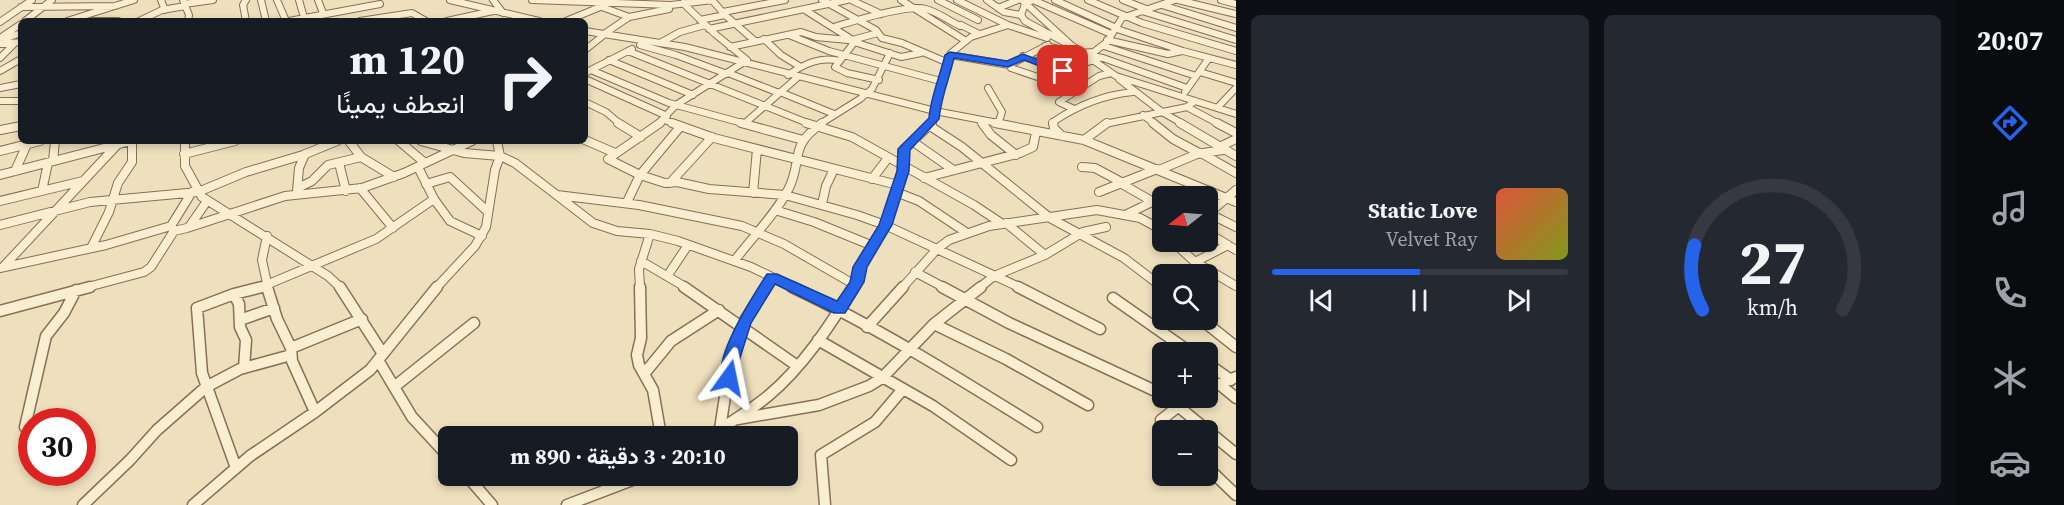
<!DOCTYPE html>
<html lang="ar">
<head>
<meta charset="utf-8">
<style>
	:root { --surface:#171b24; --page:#242831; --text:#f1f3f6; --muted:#9ea1a6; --line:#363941; --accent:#2563eb }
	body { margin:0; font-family:"Source Serif 4",Vazirmatn,serif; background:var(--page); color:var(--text); direction:rtl; height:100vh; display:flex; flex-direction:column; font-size:22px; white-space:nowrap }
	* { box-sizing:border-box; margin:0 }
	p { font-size:20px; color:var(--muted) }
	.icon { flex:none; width:33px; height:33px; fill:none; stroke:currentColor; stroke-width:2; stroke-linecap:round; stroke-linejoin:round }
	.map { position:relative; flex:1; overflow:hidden; direction:ltr }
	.side { display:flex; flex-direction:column; gap:15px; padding:15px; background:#0d0f14; width:720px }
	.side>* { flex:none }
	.guide { position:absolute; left:18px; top:18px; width:570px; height:126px; border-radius:9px; box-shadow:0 3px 9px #0003; direction:rtl; background:#171b24; color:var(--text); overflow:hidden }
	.needle { width:39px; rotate:253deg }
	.fabs { position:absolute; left:1152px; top:186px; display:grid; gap:12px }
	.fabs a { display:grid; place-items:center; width:66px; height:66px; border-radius:9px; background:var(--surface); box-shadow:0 3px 9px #0003; font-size:30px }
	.speed { position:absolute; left:18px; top:408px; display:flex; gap:12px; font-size:30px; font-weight:700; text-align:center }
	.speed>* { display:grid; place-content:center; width:78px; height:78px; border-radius:50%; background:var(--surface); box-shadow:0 3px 9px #0003; line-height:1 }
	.speed .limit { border:9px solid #d22; background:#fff; color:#111 }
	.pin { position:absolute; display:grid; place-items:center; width:51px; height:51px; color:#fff; margin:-26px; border-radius:12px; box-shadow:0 3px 9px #0006 }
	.me { position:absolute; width:66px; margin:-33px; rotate:12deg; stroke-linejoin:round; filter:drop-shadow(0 0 4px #0008) }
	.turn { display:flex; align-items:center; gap:21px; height:126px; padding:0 24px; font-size:27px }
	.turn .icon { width:78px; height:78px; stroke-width:2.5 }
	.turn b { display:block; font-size:42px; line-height:51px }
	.side .card { flex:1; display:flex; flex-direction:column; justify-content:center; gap:9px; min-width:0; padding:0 21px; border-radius:9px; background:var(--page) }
	.side .dial { align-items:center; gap:0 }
	.dial svg { height:156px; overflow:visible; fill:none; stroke:var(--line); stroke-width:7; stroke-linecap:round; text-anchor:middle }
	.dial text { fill:var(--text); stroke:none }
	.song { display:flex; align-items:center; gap:18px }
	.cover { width:72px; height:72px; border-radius:9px; background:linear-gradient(135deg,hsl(10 70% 55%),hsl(70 70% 35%)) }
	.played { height:6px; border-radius:3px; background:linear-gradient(90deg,var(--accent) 50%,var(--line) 50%) }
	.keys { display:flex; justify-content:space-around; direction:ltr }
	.side .tiles { flex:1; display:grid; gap:15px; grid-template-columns:repeat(2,1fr) }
	.trip { position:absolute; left:438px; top:426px; width:360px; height:60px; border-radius:9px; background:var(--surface); box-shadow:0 3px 9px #0003; font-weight:700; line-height:60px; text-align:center; direction:rtl }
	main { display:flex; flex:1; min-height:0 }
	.tabs { display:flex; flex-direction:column; width:108px; justify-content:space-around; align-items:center; background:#090b0e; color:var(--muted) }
	.tabs .icon { width:42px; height:42px }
	.tabs .on { color:var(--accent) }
	.tabs b { font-size:27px; color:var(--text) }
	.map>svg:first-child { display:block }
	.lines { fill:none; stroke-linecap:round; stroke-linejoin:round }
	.minor-far2-casing { stroke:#867056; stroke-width:8 }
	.minor-far1-casing { stroke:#867056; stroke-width:10 }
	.minor-casing { stroke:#867056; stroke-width:13 }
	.minor-far2 { stroke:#f9eed0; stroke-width:6 }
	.minor-far1 { stroke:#f9eed0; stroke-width:8 }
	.minor { stroke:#f9eed0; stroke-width:10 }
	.route { fill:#2563eb; stroke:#184099; stroke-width:1.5 }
</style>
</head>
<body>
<main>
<nav class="tabs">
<b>20:07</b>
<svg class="icon on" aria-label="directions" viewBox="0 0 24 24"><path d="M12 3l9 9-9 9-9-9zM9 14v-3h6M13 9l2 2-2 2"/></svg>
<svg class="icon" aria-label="music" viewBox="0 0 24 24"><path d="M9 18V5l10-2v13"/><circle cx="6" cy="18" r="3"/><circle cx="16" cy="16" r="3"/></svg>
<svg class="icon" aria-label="phone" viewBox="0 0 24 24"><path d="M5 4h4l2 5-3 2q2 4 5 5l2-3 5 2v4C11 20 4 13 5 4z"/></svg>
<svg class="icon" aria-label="climate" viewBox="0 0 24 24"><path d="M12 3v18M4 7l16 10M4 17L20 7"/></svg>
<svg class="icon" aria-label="car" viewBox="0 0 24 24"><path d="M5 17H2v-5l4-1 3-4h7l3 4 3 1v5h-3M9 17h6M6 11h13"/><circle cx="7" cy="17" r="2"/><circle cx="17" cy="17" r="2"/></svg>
</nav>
<section class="side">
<div class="tiles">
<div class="card dial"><svg viewBox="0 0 100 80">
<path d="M14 69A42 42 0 1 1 86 69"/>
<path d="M14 69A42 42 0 0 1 10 36" stroke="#2563eb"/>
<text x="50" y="56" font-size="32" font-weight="700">27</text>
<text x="50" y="72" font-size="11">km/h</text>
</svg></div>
<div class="card">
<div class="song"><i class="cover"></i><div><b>Static Love</b><p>Velvet Ray</p></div></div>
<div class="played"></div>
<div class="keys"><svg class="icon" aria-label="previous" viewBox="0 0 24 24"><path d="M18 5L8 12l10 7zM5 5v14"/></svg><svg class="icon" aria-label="pause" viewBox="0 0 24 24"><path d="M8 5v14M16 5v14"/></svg><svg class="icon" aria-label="next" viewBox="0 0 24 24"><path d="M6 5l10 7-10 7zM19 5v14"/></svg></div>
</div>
</div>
</section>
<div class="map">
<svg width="1236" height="505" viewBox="0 0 1236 505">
	<rect width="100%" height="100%" fill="#eee0bd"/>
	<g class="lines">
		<defs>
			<path id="minor-far2" d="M161,0l4,10
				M183,0l6,15 -1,6
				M246,0l-3,5 3,16
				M261,0l5,21
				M277,0l9,21
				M299,0l6,21
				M318,0l5,13
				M450,0l89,21
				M493,0l10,13
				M532,0l139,5 42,-5
				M712,0l13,15 30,26
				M822,0l54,30 6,8 20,5 44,19
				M851,0l30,14
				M901,0l65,41
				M938,0l40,20
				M957,0l51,25 39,13
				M987,0l17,12 17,3
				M1022,0l49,45 45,31 120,38
				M1055,0l59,27
				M1088,0l54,23 94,28
				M1123,0l23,9
				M1178,0l58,14
				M1221,0l15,4
				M683,3l32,31 32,26
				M184,4l29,-4
				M1162,5l74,23
				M21,7l94,-1
				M602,7l27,10
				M998,8l20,-8
				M805,10l46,29
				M1142,11l94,29
				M723,12l62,-12
				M700,20l25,-5
				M25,21l27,-21
				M67,21l67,-21
				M84,21h34
				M139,21l23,-11 23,-4
				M289,21l91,-17
				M360,21l52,-8 14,8
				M447,21l46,-10
				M566,21l39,-16
				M0,22l32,-22
				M961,25l18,9
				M834,27c20,-6 73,-23 92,-18 12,3 23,12 34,17
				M1114,28l69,23 53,14
				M709,29l138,-29
				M585,31l100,16 250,64 68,13
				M604,34l25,-17 40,-8
				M789,35l40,16 115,31
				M0,38l21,-14
				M4,39l17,-6
				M764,39l17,16 18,11
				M852,40l1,4 -18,23 12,6 32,7
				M852,40l26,-7
				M1107,40l61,14 14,-3
				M1064,42l-39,-21 -4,-6 4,-11 8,-4 78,34
				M660,43l20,-11 25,-7
				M0,44l21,-2
				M640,45l36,10 51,19
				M1045,46l33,7 16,-1 13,-10 15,-24 53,-18
				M1104,46l92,30
				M730,47l71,-15 15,5 32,3 53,17 20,-4
				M585,50l20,-16
				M628,51l182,73
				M950,55l59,10 2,3 65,22
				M1023,56l38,15 33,-11
				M1091,56l12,2 84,30
				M0,58l15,-15
				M609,60l84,35
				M1009,65l39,-20
				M591,70l78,33 77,21
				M0,71l21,-12
				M1200,72l36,11
				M585,73l47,-24
				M728,73l51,20
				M788,75c16,-11 32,-19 52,-14
				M585,79l82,37
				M1119,79l43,33 21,12
				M0,88l21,-4
				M988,88l14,24 -4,12
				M780,92l54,22
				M1185,92l24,-34
				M0,101h21
				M585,102l21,10 14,12
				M1187,107l32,17
				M1218,107l18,-19
				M1072,108l-13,-6 40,-26 12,-3
				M1143,115l12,9
				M664,120l12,4
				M981,121l2,3
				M658,124l18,-19 68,-43
				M744,124l54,-47
				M820,124l40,-25 12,-10 18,-36
				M931,124l3,-5 2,-20 8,-17 2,-20 5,-9 20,-16 37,-12
				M1053,124v-2c25,-17 50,-27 80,-30
				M1105,124l82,-17 8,-6"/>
			<path id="minor-far1" d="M618,123l23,14
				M660,123l-52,36 32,16 25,8 12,-1 32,7 76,6 72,20 28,10 136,63
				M672,123l42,15 184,47
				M741,123l62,17
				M806,123l46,14 122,68 27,18
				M982,123l9,12 25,20
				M995,123l89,17 152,62
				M1053,123l1,5 8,8
				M1153,123l20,16 26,14
				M1180,123l56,33
				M1217,123l19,10
				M930,126l32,21 88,71 74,40 38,29
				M0,130l21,-4
				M585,140l30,13
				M1084,140l23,-17
				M185,141v25l17,31 126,79 13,12
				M349,141l12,16 33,20
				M399,141l26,22
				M421,141l43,12 36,3 15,7 78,60 24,8 33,3 28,7 73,26 44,21
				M912,141l40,28
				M1219,147l17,-8
				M0,151l40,-10
				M1201,153l35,20
				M184,154l51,-13
				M53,161l2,-20
				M339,163l7,28
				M418,167l16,32 16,22 32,15
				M1082,167l13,1 28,15
				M1159,170l38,-16 26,-4
				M15,171l13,-29
				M0,175l131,-34
				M924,178l96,-25 13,-6 3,-15
				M872,179l16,-21
				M670,183l42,-46
				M426,184l24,-7 37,34
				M1122,184l40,23
				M298,188l14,-7 16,-16 33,-8
				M360,188l33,40
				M42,191l6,-28
				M297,191l2,-23 6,-14
				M896,192l23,9 48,32
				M1099,192l58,-23
				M753,193l4,-44
				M557,195l82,10 103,21 42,18 71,41
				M0,201l83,-20
				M627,202l13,-27 40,-48
				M822,204l4,-18 8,-17
				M775,210l39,12 59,24
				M1208,213l28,14
				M1208,214l28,-24
				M1125,215l27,-13
				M1006,223l39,32
				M0,225l90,-23 108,-10 48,-20 57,-17 34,-14
				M171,226l3,5 13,-3 98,-32 77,-8 42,-15 68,-32
				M189,227l18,-26
				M1208,233l28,17
				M267,236l-5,24 6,28
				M1173,242l22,20 41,24
				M91,248l18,-36 9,-29 14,-21v-21
				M735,260c16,-21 43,-49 54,-72 14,-29 -1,-41 33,-65
				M641,261l46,27
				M1195,262l33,-17
				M4,266l113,-121
				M0,268l106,-23 65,-19 21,-34
				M915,272l30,16
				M668,275l20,-30
				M84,288l60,-16 7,-5 23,-36
				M259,288l117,-49 58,-40
				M436,288l39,-42 11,-19 9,-57 5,-14 -3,-15
				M640,288l-1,-19 11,-35
				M765,288l7,-11
				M853,288l7,-21 25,-42 18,-54 1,-22 28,-26
				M902,288l35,-39 12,-9 40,-14 108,-16 43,8 22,12
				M979,288l15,-12 51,-21 38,-23 23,-5"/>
			<path id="minor" d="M267,287l10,32 14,29 1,13 23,51
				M340,287l43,67
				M640,287l1,51 -4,17 2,10 14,25 8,46
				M684,287l112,78
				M792,287c85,40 165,90 245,140
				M942,287l67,36 153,71
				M1018,287l82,42
				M234,294l5,10 1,23 6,13 -2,28
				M1113,298l77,54
				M0,311l90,-24
				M240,320l34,-12
				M1202,320l34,27
				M934,324l72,35 82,46
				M867,327l36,-40
				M818,340l115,66 78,54
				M291,348l71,-29
				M378,360l34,57 36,39
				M1208,364l23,16
				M644,374l27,-33 48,-31
				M1219,384l17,14
				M394,387l80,-64
				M1208,389l28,-12
				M1168,398l68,56
				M738,419l81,-14 50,-19 13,-8 52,-54 47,-37
				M25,427l21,-91 18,-23 12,-23
				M720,429l10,-65 14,-42 22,-35
				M1167,430l-6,-10 28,-22
				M710,436c19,-13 40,-25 58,-40 35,-29 62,-71 86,-109
				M236,468l-34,-95 -5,-65 37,-14 28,-7
				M1208,468l28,27
				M467,476l25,29
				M83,505l47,-45 27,-30 49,-43 34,-18 51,-14
				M193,505l57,-49 65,-44 55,-42 67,-83
				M567,505l76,-29
				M825,505l-4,-50 54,-33 28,-33"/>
		</defs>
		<use href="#minor-far2" class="minor-far2-casing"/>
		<use href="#minor-far1" class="minor-far1-casing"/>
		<use href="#minor" class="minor-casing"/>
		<use href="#minor-far2" class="minor-far2"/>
		<use href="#minor-far1" class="minor-far1"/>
		<use href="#minor" class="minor"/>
	</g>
	<path class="route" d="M950,52l57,9 16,-7 45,17 -9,2 -35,-13 -16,7 -54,-9c-5,21 -13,40 -15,61l-29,31 -1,21 -17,54 -25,42 -3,15 -19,31h-11l-59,-29 -24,39 -13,41 -4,19 -5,2 -6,-2c-12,-24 31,-88 44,-109h10l60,27 13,-19 3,-15 26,-42 18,-54 1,-22 31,-31c2,-22 11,-42 16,-63z"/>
</svg>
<div class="fabs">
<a><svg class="needle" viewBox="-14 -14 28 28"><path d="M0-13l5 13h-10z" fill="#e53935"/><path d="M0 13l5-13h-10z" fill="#9ea1a6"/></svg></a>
<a><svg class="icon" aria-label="search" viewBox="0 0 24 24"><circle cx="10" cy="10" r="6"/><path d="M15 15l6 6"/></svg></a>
<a>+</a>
<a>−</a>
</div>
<div class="speed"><div class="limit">30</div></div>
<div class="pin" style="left:1063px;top:71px;background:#d93025"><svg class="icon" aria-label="arrive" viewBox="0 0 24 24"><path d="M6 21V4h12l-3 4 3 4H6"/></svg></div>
<svg class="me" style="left:729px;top:378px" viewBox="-20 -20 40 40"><path d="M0-17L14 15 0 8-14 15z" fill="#2563eb" stroke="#fff" stroke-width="4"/></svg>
<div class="trip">20:10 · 3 دقيقة · 890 m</div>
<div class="guide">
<div class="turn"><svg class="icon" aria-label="right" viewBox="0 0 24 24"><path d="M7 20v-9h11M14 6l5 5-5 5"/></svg><div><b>120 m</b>انعطف يمينًا</div></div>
</div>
</div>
</main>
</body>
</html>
